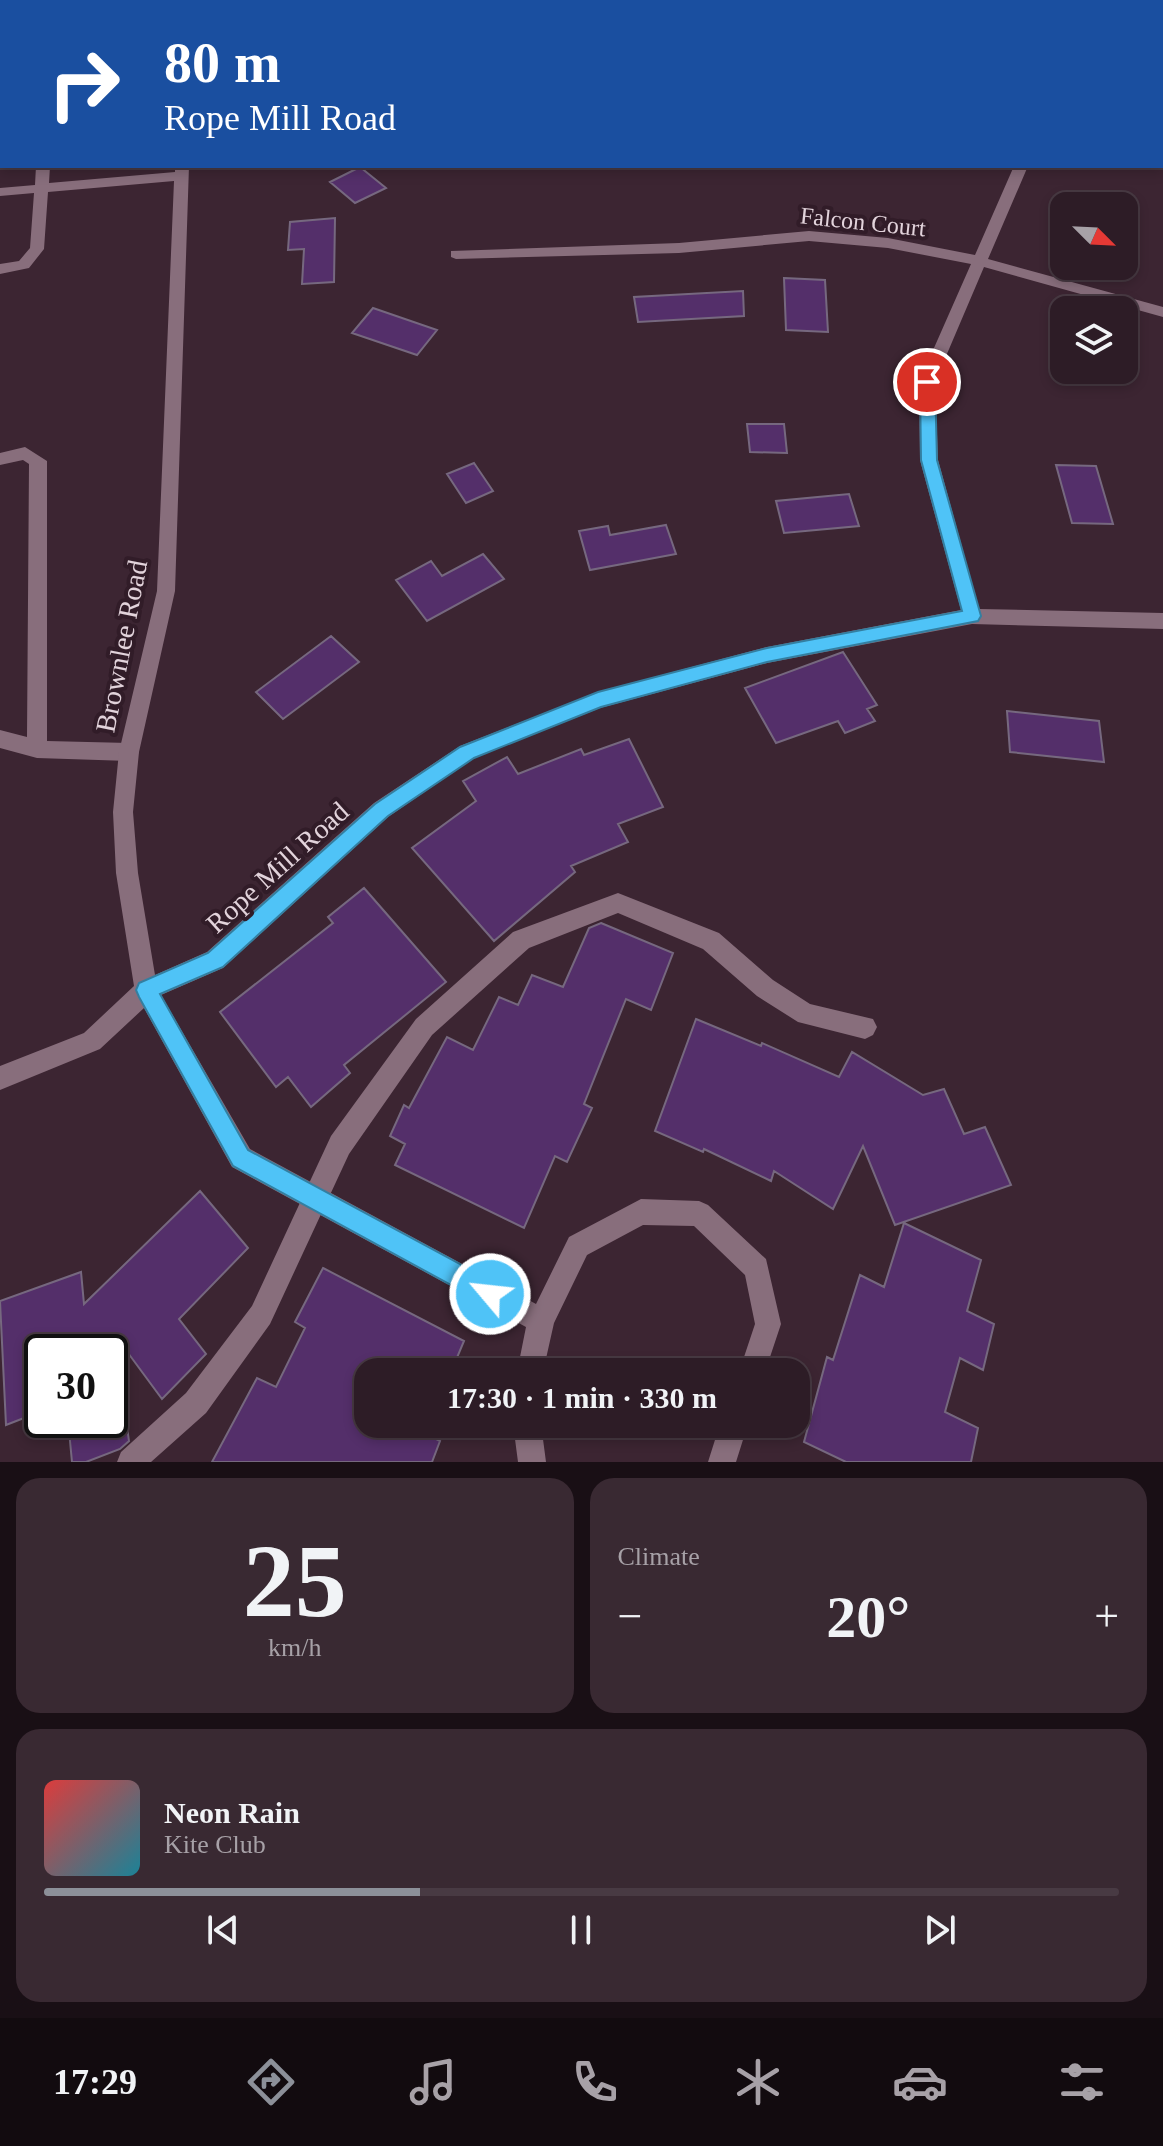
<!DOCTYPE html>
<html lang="en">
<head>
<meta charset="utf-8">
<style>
	:root { --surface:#2d1c26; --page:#392932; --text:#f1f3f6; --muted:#a7a1a7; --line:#483a43; --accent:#8c9099 }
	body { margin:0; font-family:"Times New Roman",serif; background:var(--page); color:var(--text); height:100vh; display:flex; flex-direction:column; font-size:30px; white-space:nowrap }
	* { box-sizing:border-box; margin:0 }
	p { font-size:26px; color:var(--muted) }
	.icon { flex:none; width:44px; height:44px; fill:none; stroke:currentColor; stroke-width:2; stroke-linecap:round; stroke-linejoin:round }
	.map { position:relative; height:1462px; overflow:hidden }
	.side { display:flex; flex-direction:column; gap:16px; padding:16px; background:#190f15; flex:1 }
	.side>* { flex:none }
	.top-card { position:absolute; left:0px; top:0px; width:1164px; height:168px; box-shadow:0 4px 12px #0003,0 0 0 2px var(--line); background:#1a4fa0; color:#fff; overflow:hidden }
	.needle { width:52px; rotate:114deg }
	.buttons { position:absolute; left:1050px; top:192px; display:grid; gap:16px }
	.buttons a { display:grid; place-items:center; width:88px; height:88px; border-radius:16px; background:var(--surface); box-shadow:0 4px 12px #0003,0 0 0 2px var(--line); font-size:40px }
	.speed { position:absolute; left:24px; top:1334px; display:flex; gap:16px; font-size:40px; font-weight:700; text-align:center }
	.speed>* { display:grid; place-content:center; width:104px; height:104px; border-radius:50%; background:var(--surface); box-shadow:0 4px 12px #0003,0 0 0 2px var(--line); line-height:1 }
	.speed .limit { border:4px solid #111; border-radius:12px; background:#fff; color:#111 }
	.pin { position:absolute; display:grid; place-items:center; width:68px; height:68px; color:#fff; margin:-34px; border:4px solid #fff; border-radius:50%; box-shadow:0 2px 8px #0007 }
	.me { position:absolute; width:88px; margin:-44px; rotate:298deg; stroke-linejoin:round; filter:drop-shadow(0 0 6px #0008) }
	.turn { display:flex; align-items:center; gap:28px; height:168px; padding:0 32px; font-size:36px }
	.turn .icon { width:104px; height:104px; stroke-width:2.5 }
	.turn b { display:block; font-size:56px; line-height:68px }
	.big { font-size:60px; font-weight:600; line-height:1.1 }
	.side .tile { flex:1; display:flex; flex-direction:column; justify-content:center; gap:12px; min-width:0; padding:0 28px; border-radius:24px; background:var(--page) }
	.side .dial { align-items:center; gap:0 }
	.dial b { font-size:104px; line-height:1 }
	.song { display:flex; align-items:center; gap:24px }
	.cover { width:96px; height:96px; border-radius:12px; background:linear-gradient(135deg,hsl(0 70% 55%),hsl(190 70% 35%)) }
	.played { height:8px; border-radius:4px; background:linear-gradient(90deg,var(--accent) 35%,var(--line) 35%) }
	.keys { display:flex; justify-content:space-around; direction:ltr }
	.heat { display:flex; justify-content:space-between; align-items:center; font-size:44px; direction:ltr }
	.side .tiles { flex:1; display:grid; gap:16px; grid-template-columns:1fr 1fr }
	.tile:last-child { grid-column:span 2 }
	.trip { position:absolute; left:354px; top:1358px; width:456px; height:80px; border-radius:24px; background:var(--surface); box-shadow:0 4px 12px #0003,0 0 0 2px var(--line); font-weight:600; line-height:80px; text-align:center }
	.tabs { display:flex; height:128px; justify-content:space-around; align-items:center; background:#120b0f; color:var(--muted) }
	.tabs .icon { width:56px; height:56px }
	.tabs .active { color:var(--accent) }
	.tabs b { font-size:36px; color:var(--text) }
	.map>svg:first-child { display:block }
	.building { fill:#542f6a; stroke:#76687f; stroke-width:2 }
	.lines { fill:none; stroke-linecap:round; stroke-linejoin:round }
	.lane { fill:#886e7c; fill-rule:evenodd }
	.street { fill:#886e7c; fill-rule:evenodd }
	.route { fill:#4fc3f7; stroke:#337fa1; stroke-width:2 }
	.labels { text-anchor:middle; stroke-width:8; stroke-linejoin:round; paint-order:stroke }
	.far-street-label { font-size:24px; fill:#e2d3db; stroke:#311c28 }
	.street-label { font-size:28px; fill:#e2d3db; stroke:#311c28 }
</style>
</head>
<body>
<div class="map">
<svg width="1163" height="1462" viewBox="0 0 1163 1462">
	<rect width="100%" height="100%" fill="#3c2532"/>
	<path class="building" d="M360,167l26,21 -31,15 -25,-21z
		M335,218l-1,64 -32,2 2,-35 -16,1 2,-28z
		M784,278l41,2 3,52 -42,-2z
		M743,291l1,25 -106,6 -4,-25z
		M373,308l64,22 -20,25 -65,-22z
		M747,424h37l3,29 -37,-1z
		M474,463l19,28 -27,12 -19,-29z
		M1056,465l40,1 17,58 -41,-1z
		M849,494l10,32 -75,7 -8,-32z
		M666,525l10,29 -86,16 -11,-39 29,-5 2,9z
		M483,554l21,25 -77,42 -31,-41 35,-19 11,15z
		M331,636l28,26 -76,57 -27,-27z
		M843,652l34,53 -10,4 8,12 -30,12 -7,-12 -62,22 -31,-55z
		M1007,711l92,10 5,41 -94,-10z
		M629,739l34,68 -45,17 10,18 -57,24 4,6 -81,69 -82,-93 64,-47 -13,-20 44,-24 11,17 63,-25 3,6z
		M364,888l82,94 -102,83 6,8 -39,34 -23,-30 -12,10 -56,-75 113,-89 -5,-6z
		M601,923l72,30 -22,57 -25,-11 -42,105 8,4 -25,54 -12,-6 -31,72 -129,-63 10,-21 -15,-8 14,-31 5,3 38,-71 26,13 26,-53 19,8 14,-30 31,12 26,-59z
		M696,1019l65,27 1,-3 77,34 13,-25 71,43 21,-6 20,45 21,-7 26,58 -116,40 -32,-79 -30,63 -59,-38 -3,10 -67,-32 -1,3 -48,-21z
		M200,1191l48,57 -69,71 27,35 -44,45 -45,-61 1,14h-76v59l-36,14 -6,-124 81,-29 3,32z
		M904,1223l77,37 -14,51 27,13 -11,46 -23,-12 -15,54 33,16 -7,34h-125l-42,-20 23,-85 6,3 27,-85 24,12z
		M323,1268l141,73 -13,31h-83v52h40l32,17 -8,21h-220l45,-84 19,9 29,-59 -10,-6z
		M68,1420h58l3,21 -9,8 -34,13h-14z"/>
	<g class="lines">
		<path class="lane" d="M25,447l22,14v280l82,2 7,3 3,6 -3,6 -7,3 -92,-3 -37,-10v-18l27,7 2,-273 -6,-4 -23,5v-12z
			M618,893l101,40 54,47 37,24 63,15 4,8 -4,8 -8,4 -67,-17 -41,-26 -54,-47 -85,-36 -89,35 -97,87 -83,119 -79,170 -64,89 -55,49h-34l4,-10 65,-59 66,-87 79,-170 85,-117 97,-87z"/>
		<path class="street" d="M197,0h12v2h-12z
			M1044,0h20l1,2h-20z
			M1088,0h12v2h-12z
			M0,108h2v8h-2z
			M36,166h14l-1,17 126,-11v-6h14l-14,425 -36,161 -6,60 5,61 17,102 52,-23 167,-149 86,-57 138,-54 169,-45 194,-37 -41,-150 -1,-78 52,-118 -83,-16 -79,-7 -130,12 -223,6 -5,-2v-6l228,-8 130,-12 79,7 87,17 39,-89h14l-40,93 175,48v10l-179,-50 -49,115 3,78 41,149 184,4v16l-191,-5 -205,39 -167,45 -126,50 -86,59 -165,151 -62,27 89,154 286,155 33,-67 72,-38 58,2 9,4 58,54 15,65 -16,48h-26l16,-48 -10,-49 -51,-49 -51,-1 -56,30 -33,68 -11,49h-26l9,-45 -294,-160 -88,-159 -44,41 -100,41v-24l84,-33 50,-47 -18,-113 -3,-61 6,-60 38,-161 17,-410 -126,11 -4,57 -15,19 -29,6v-10l19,-3 11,-13 4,-55 -34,3v-8l35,-3z
			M513,1424h28l5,38h-28z
			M720,1424h28l-12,38h-28z"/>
	</g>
	<path class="route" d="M927,377l8,5 2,78 44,156 -3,5 -211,41 -140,38 -26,7 -127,51 -86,58 -165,151 -63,27 88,156 251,135 3,9 -3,8 -9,3 -8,-3 -249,-136 -94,-169 -3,-7 3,-7 69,-30 167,-149 85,-57 138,-55 169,-44 195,-37 -41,-151 -1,-78z"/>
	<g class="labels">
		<g class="far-street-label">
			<text transform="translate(863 222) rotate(6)" y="8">Falcon Court</text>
		</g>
		<g class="street-label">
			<text transform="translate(121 646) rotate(-79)" y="10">Brownlee Road</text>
			<text transform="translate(277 867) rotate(-42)" y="10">Rope Mill Road</text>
		</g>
	</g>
</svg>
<div class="buttons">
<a><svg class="needle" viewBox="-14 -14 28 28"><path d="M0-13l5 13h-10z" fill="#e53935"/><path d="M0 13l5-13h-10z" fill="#a7a1a7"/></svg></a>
<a><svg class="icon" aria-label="layers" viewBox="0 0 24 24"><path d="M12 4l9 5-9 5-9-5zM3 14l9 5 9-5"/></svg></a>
</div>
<div class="speed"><div class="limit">30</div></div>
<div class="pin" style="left:927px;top:382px;background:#d93025"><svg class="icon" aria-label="arrive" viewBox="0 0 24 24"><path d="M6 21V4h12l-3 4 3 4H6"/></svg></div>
<svg class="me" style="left:490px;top:1294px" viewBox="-20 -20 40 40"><circle r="17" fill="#4fc3f7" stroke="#fff" stroke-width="3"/><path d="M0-11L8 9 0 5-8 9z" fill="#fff"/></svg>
<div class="trip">17:30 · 1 min · 330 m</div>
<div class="top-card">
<div class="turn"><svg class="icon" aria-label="right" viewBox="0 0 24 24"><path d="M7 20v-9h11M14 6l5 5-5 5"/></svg><div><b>80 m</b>Rope Mill Road</div></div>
</div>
</div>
<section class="side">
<div class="tiles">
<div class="tile dial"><b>25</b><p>km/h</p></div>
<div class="tile"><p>Climate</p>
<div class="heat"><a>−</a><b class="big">20°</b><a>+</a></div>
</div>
<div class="tile">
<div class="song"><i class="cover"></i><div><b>Neon Rain</b><p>Kite Club</p></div></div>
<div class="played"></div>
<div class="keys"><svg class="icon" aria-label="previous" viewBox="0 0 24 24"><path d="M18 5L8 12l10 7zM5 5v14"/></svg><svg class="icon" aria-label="pause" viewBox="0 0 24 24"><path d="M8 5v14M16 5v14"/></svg><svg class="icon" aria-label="next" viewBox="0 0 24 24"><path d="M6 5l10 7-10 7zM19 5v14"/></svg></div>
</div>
</div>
</section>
<nav class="tabs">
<b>17:29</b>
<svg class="icon active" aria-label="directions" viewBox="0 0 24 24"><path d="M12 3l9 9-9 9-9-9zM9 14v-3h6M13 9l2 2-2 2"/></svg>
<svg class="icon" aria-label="music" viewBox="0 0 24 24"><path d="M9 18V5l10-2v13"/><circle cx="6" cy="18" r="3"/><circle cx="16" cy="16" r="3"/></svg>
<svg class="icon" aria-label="phone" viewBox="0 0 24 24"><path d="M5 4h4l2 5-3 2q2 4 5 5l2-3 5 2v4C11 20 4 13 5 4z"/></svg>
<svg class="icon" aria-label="climate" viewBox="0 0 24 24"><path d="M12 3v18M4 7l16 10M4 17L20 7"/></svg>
<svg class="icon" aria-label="car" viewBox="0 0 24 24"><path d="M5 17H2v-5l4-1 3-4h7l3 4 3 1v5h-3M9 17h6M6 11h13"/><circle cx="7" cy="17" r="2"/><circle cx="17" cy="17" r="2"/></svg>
<svg class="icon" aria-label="filters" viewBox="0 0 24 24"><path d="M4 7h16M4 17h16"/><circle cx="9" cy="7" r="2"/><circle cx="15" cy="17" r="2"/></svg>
</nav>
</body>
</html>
